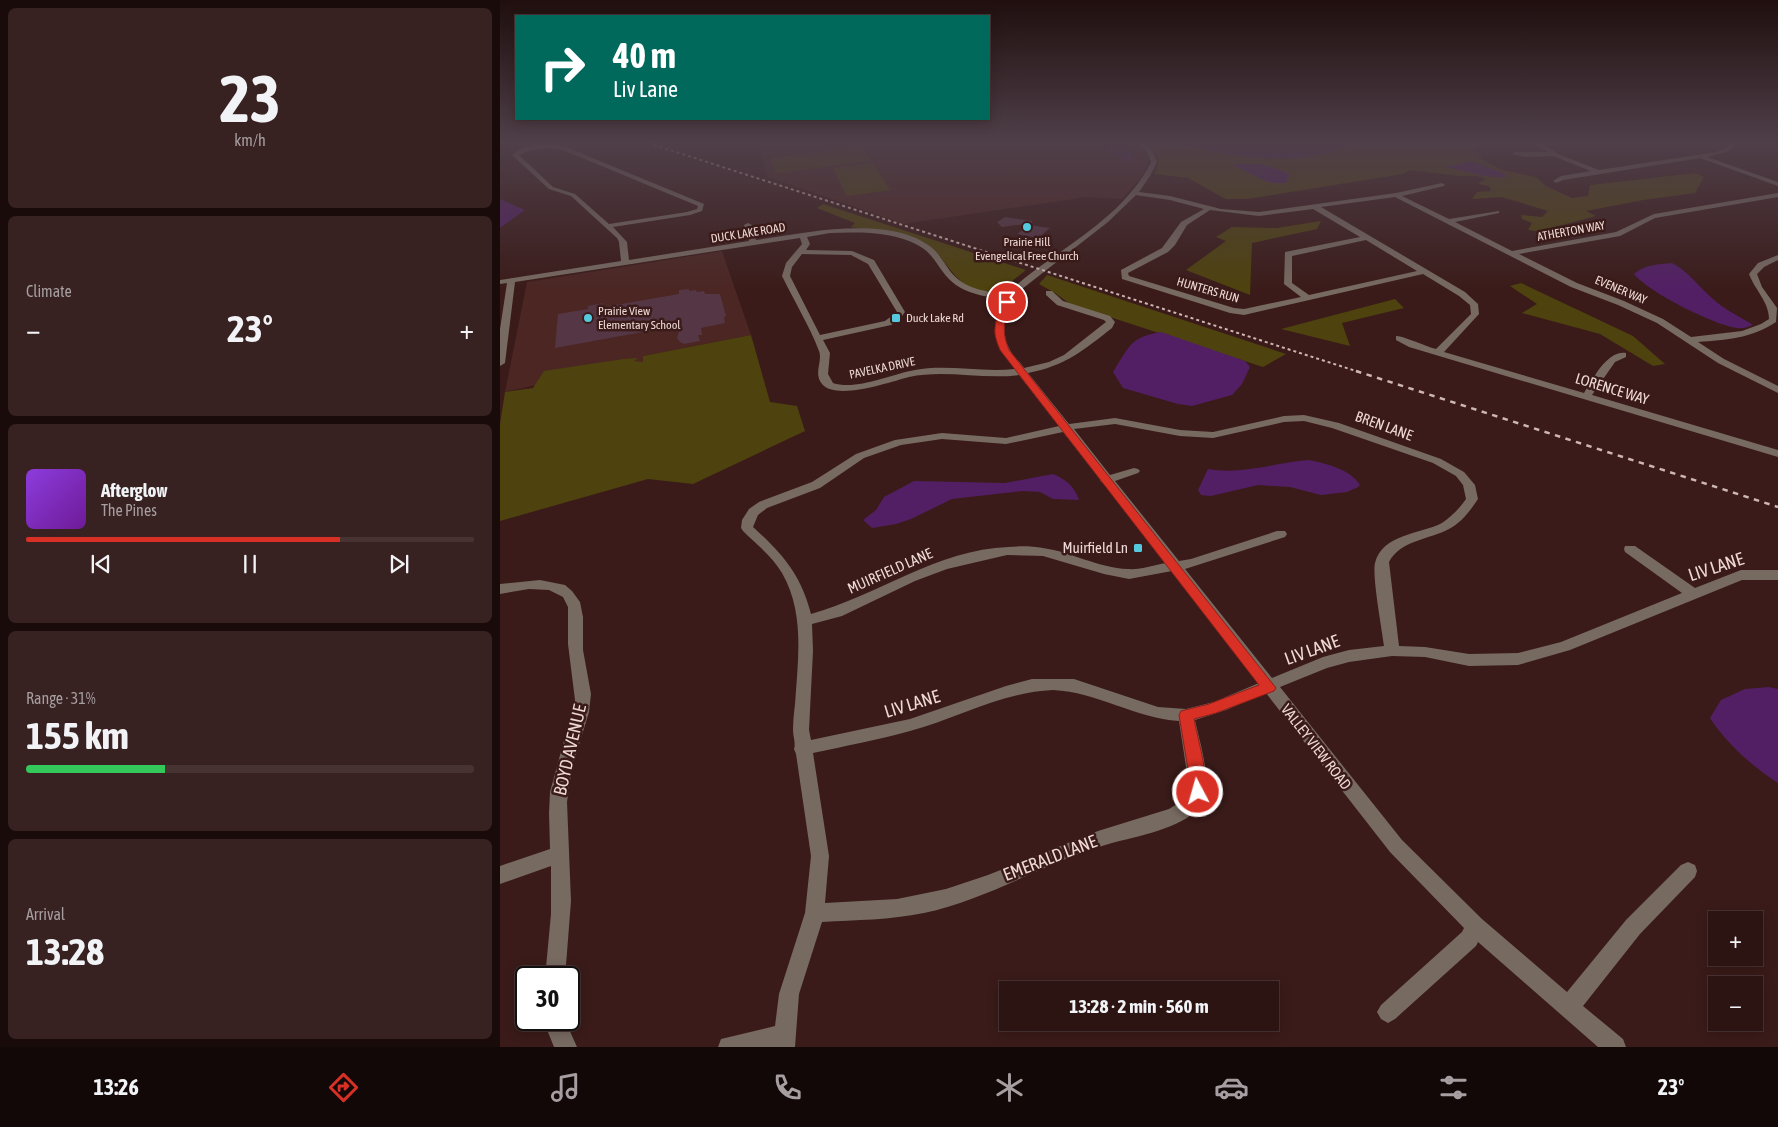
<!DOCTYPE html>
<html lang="en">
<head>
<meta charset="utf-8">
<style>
	:root { --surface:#2c1413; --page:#382121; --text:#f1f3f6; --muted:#a69ea0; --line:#483333; --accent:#d93025 }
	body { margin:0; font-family:"Asap Condensed",sans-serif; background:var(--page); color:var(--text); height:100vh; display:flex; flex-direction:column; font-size:19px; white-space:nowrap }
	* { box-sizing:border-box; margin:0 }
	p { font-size:16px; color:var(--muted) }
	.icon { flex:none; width:28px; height:28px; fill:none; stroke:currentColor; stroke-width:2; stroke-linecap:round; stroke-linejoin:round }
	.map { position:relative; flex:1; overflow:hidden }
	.side { display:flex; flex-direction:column; gap:8px; padding:8px; background:#180b0a; width:500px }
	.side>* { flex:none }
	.banner { position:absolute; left:15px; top:15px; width:475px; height:105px; border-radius:0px; box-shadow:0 2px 12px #0003,0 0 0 1px var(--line); background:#00695c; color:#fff; overflow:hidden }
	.controls { position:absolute; left:1208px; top:911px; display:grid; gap:10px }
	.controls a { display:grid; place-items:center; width:55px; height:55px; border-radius:0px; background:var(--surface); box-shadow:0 2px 12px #0003,0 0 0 1px var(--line); font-size:25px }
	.speed { position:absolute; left:15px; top:966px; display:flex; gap:10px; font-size:25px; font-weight:700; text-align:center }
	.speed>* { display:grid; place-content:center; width:65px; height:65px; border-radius:50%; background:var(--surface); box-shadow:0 2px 12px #0003,0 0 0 1px var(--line); line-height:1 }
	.speed .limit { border:2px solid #111; border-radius:8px; background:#fff; color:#111 }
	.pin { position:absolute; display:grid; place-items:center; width:42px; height:42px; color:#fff; margin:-21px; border:2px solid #fff; border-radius:50%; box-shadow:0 1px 5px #0007 }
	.me { position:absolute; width:55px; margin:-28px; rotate:354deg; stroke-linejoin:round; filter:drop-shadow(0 0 4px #0008) }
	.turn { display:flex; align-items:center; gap:18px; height:105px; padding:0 15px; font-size:22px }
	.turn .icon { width:65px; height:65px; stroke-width:2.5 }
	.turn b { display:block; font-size:35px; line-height:42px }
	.big { font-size:38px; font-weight:700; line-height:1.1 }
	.side .widget { flex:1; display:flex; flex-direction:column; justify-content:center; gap:8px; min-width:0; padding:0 18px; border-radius:8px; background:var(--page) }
	.side .dial { align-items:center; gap:0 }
	.dial b { font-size:65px; line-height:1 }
	.song { display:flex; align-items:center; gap:15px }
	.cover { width:60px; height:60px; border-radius:8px; background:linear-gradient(135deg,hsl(270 70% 55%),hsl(280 70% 35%)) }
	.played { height:5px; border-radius:2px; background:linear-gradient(90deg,var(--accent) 70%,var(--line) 70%) }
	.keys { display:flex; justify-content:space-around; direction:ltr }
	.heat { display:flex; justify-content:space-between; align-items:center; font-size:28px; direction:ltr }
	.charge { height:8px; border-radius:4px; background:linear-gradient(90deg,#34c759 31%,var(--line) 0) }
	.trip { position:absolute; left:499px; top:981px; width:280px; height:50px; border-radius:0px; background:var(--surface); box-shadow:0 2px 12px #0003,0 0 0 1px var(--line); font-weight:700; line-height:50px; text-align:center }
	.tab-bar { display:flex; height:80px; justify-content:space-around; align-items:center; background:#120808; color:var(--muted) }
	.tab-bar .icon { width:35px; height:35px }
	.tab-bar .selected { color:var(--accent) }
	.tab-bar b { font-size:22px; color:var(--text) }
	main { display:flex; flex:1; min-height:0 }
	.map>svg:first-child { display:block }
	.built { fill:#4b2623 }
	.green { fill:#4e420e }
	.water { fill:#521f64 }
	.building { fill:#553644 }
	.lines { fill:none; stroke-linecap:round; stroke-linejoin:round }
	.minor { fill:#776a61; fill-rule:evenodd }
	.rail-far1 { stroke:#cdb6b3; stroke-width:2; stroke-dasharray:3 3; stroke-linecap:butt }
	.rail { stroke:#cdb6b3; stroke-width:2.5; stroke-dasharray:5.5 5.5; stroke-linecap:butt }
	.route { fill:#d93025; stroke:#8d1f18 }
	.poi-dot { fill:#55cadf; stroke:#3a1b19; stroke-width:2 }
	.labels { text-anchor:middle; stroke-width:5; stroke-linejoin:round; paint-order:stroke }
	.far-street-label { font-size:12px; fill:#eed9d6; stroke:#3a1b19 }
	.far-poi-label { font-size:12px; fill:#eed9d6; stroke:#3a1b19; text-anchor:start }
	.street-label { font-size:15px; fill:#eed9d6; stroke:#3a1b19 }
	.poi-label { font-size:15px; fill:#eed9d6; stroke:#3a1b19; text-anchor:end }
	.near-street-label { font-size:18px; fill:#eed9d6; stroke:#3a1b19 }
</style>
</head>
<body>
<main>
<section class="side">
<div class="widget dial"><b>23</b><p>km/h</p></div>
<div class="widget"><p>Climate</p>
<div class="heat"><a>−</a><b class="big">23°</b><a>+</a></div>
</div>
<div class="widget">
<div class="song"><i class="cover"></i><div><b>Afterglow</b><p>The Pines</p></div></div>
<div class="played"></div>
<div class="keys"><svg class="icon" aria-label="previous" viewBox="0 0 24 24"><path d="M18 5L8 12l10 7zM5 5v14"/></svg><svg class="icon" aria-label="pause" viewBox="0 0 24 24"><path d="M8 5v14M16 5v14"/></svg><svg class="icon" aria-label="next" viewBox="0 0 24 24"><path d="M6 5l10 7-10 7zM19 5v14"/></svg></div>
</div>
<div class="widget"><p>Range · 31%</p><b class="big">155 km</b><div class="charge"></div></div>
<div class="widget"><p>Arrival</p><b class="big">13:28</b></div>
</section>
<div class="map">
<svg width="1278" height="1047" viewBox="0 0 1278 1047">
	<rect width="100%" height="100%" fill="#3a1b19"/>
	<path class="built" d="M258,143h379l8,6 4,9 -2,9 -8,12 -17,20 -36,-2 -182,27 -136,-47z
		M222,251l29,84 -108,21v6l-138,30 22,-110z"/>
	<path class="green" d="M646,143h338l-13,7 12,6 -5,1 24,13 34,7 10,9 26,12 16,-2 2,-11 105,-12 9,4 -9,16 -52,7 -57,11 10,5 -45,12 -1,5 -22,-3 4,-7 -10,-4 -1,-4 21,2 6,-6 -46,-14 -30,2 5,-7 14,-1 -2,-5 -11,-2 7,-5 -7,-3h-19l-50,-6 -6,4 -156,25h-21l-38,-21 -34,-4c8,-13 3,-22 -8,-31z
		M362,147l9,14 -95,12 -6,-15z
		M373,163l17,27 -43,6 -14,-28z
		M323,204l203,66 -29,23c-7,-1 -16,-1 -23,-4 -19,-7 -27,-27 -41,-40 -16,-15 -61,-20 -82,-22l4,-4 -38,-15z
		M821,221l-4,8 -65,14 -2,52 -64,-25 40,-29 -10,-4 16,-10 45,1z
		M547,275l239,79 -23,13 -193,-63 -15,-11 -16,-9z
		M1021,283l112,53 32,28 -12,2 -53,-32 -78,-21 15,-9 -27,-18z
		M895,299l9,9 -62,15 8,23 -69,-17z
		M251,335l19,67 27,4 8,25 -112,53 -45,-5 -148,42v-97l5,-32 28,-4 11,-17 79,-12 15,-1 -4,3 9,1v-6z"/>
	<path class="water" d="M596,143c16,0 32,-3 36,15l-3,5z
		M682,144v-1h170c-45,26 -121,14 -170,1z
		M971,161l30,11 4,2v3c-20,2 -39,-7 -60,-10z
		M738,164h23l28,9v4l-3,6h-12l-8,-2 -34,-16z
		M0,199l25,11 -25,18z
		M1172,263c16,8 27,24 41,36 12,11 26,17 40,26 -6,2 -10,4 -16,3 -23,-3 -89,-36 -103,-54 9,-9 25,-10 38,-11z
		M661,332l84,29 5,6 -8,17 -10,11 -40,11 -14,-2 -55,-16 -10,-16c16,-25 17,-35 48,-40z
		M808,460c17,3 42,9 52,25l-2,2 -11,5 -26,3 -31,-8 -32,-2 -47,11 -10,-1 -3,-5 10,-21c34,6 66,-6 100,-9z
		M553,474c14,6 21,12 26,26l-26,-1 -13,-7 -17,-1 -71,8 -41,20 -15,5 -24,4 -9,-8 13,-10 8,-13 30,-16 91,2z
		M1269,687l9,2v94c-25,-16 -52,-40 -68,-65l11,-18 24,-11z"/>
	<path class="building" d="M505,217l27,4v2l-30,4 -5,-5z
		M530,225l20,3 -12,10 -21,-4z
		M189,289v2l7,-1 1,2 7,-1 1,3h15l6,22 -2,1 1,6 -24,5 1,7h-4l2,6 -16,3 -4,-2 -3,-4 4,-13 -126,23 3,-34 30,-5v-3l15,-3 1,4 75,-13v-4z"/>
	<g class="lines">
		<path class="minor" d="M638,143h7l8,8 4,11 -7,14 -11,16 31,4 51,13 38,3 137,-19 46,-10 3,2 -1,1 -42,10 47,23 50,-8v2l-44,9 57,29 104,-19 38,-18 124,-21v4l-123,21 -35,18 -101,18 58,29 47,18 39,18 28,18 51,-6 19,-7 8,-5c0,-17 -14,-29 -20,-45l9,-11 20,-8v5l-14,7 -7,7 5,13 15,21 -1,14c-23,16 -50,18 -78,20l26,17 54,27v7l-60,-30 -61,-40 -39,-18 -47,-18 -176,-90 -74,10 144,85 13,12 1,10 -35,38 140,41c9,-14 23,-43 42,-40v4l-11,5 -23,33 186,55v7l-369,-110 -13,-7v-4c5,-1 32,11 40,13l35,-35 -1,-9 -11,-9 -36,-22 -179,41 -14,-2 -108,-34 -1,-9 41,-22 19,-26 23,-13 -34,-9 -34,-5 -28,27 -86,67c-15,15 -24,40 -12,61 3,6 10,12 14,18l25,-6 15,-7 42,-33 -2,-2 -47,-15 -11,-10v-4h6l11,10 47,15 5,6 -3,6c-28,22 -47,38 -84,45l41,51 46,-6 65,12 33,2 71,-16 20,-1 35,8 102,36 23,13 11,13 3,14c-8,12 -16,23 -29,30 -21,11 -48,11 -60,33l10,84 26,1 44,7 49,-1 43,-11 121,-49 -57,-41 -1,-3 1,-3h10l60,42 46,-18h37v10h-36l-172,70 -52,15 -49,1 -44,-9 -33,-1 -43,6 -22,6 -47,19 122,153 80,79 85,73 59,-72 55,-55 7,-3 7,3 2,6 -2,6 -55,57 -57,72 40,33 3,8h-28l-120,-105 -2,4 -81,73 -7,4 -7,-4 -4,-7 4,-7 81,-73 2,-4 -74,-76 -124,-159 -40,17 -31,10c5,25 20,66 3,88 -15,20 -63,29 -86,35 -65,18 -122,56 -188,70 -34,7 -68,7 -102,9l-23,72 -4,53h-77l3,-8 54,-13 4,-32 26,-81 6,-57 -15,-102 -2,-5c2,-6 -1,-12 -1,-19 0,-8 1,-18 2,-26 3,-45 10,-91 -13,-131 -10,-17 -26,-29 -39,-42l-2,-3 1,-8 7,-11 10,-7 53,-20 44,-28 39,-14 47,-7 64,5 53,-12 -40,-51c-36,5 -74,-6 -110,2 -19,5 -73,24 -87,7 -9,-11 1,-23 -3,-33 -10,-26 -25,-50 -37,-75l4,-13 16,-19 -2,-6 -285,44 -10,81 -5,3v-37l7,-46 -7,1v-4l121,-19 -2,-19 -2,-4 -46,-42 -22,-7 -37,-34c14,-13 37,-12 54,-8l138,57 -2,7 -12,4 -77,12 14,15 2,18 120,-19 -5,-16 4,-2 4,2 4,15c48,-7 133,-26 175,7 8,6 13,16 19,24 14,18 36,21 58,23 11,-13 27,-24 41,-34 38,-27 81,-55 102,-98l-4,-10zM45,148l18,2 135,56 -1,3 -10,3 -78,12 -34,-30 -22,-7 -34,-32 9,-4zM813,209l47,28 -75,15 -1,32 17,13 -57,12 -10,-1 -105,-32 -1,-3 40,-21 7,-7 12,-20 23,-15 49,6zM330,233c30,-1 68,-2 94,16 8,6 13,15 19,23 15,21 38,24 61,27 -16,29 -8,46 11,70 -33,4 -68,-5 -100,1 -23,4 -60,21 -82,13l-5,-9 2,-21 -7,-13 68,-15 8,-5 6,-8 -31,-52 -22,-9 -46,-1 4,-6 -3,-7zM866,240l51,31 -108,24 -17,-12v-27zM302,254l49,1 17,9 29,48 -12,9 -65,14 -30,-59 2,-9zM804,421l28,7 101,35 23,13 7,9 3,14c-7,10 -14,17 -24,24 -21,11 -60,11 -67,40 -3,14 7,66 9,83l-35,4 -26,7 -51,21 -87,-109 100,-32 2,-3 -2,-3h-8l-86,28 -12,2 -64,-80 23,-8 2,-2 -2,-2 -4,-1 -24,7 -36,-46 41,-5 65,12 33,2 71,-16zM563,432l37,47 1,3 2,1 63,80c-12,2 -26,7 -38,6 -30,-1 -56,-17 -85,-21 -11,-2 -24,-2 -35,-1 -69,2 -132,49 -197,67 -10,-39 -28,-60 -58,-87l5,-12 9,-7 53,-20 44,-30 37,-13 41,-6 64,5zM507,555l36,1 61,18 25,5 43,-8 87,112 -45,19 -28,7 -28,-2 -84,-28h-42l-26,7 -96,33 -99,21 -2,-10 4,-79 -1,-27 30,-8 73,-35 32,-12zM553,690c44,2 82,28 126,31l10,65 -4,13 -16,10 -71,22 -110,44 -42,14 -49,10 -72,4 4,-47 -16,-103c32,-7 65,-13 97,-22 48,-13 93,-39 143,-41z
			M1034,143h8l16,11 41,16 117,-18 9,-3 5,-6h6l-7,8 -22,6 71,25v4l-78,-28 -137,22 -7,3 -3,-2 8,-5 30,-5 -38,-15 -28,1 -13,-3 3,-2h33z
			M40,580l25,5 7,6 8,11 3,15v33l8,44 -2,18 -17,56 -5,34 4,99 -6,77h-20l6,-64v-48l-51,18v-18l50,-17 -1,-36 1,-21 25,-92 -7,-56v-37l-5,-10 -14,-7 -20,-1 -29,5v-10z
			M43,1020h22l12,27h-23z"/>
		<path class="rail-far1" d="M148,143l711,229"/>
		<path class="rail" d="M856,371l422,136"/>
	</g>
	<linearGradient id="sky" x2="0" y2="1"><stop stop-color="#200f0e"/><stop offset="0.49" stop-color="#4f3f49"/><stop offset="1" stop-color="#4f3f49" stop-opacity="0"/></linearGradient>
	<rect width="1278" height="290" fill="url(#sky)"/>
	<path class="route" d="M507,299l4,3c-7,20 -10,28 -2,48l267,338 -2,3 -58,22 -22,6c3,18 17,62 9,78l-5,2 -6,-2 -2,-5v-11l-11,-66 2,-4 28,-7 50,-19 -259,-335c-2,-5 -4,-10 -5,-16 -1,-9 4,-30 12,-35z"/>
	<g class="poi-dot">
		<circle cx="527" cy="227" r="5"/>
		<circle cx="88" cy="318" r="5"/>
		<rect x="391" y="313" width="10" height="10" rx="2.5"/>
		<rect x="633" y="543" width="10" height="10" rx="2.5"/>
	</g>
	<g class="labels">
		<g class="far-street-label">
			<text transform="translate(1071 231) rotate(-10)" y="4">ATHERTON WAY</text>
			<text transform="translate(248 233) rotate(-9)" y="4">DUCK LAKE ROAD</text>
			<text transform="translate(708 290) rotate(16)" y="4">HUNTERS RUN</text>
			<text transform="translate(1121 290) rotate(23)" y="4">EVENER WAY</text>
			<text transform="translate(382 368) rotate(-12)" y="4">PAVELKA DRIVE</text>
		</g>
		<g class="far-poi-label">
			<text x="527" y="246" text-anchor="middle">Prairie Hill<tspan x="527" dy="14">Evengelical Free Church</tspan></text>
			<text x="98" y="315">Prairie View<tspan x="98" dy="14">Elementary School</tspan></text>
			<text x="406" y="322">Duck Lake Rd</text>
		</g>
		<g class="street-label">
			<text transform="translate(1112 389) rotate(17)" y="5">LORENCE WAY</text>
			<text transform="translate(884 426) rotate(20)" y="5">BREN LANE</text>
			<text transform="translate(390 571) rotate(-24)" y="5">MUIRFIELD LANE</text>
			<text transform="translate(816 747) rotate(52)" y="5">VALLEY VIEW ROAD</text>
		</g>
		<g class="poi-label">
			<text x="628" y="553">Muirfield Ln</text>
		</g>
		<g class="near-street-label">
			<text transform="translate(1216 567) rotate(-18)" y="6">LIV LANE</text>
			<text transform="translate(812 650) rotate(-20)" y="6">LIV LANE</text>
			<text transform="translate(412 704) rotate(-17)" y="6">LIV LANE</text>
			<text transform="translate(70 750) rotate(-77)" y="6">BOYD AVENUE</text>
			<text transform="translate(550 858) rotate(-21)" y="6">EMERALD LANE</text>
		</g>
	</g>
</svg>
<div class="controls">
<a>+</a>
<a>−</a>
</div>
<div class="speed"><div class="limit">30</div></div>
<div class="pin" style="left:507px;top:302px;background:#d93025"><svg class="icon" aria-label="arrive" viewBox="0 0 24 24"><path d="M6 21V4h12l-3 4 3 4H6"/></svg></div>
<svg class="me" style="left:698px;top:792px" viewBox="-20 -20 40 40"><circle r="17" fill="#d93025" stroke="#fff" stroke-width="3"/><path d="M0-11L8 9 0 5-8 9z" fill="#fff"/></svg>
<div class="trip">13:28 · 2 min · 560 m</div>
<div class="banner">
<div class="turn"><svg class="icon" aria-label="right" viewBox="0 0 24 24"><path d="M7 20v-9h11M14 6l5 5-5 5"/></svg><div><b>40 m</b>Liv Lane</div></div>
</div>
</div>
</main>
<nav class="tab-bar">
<b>13:26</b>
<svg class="icon selected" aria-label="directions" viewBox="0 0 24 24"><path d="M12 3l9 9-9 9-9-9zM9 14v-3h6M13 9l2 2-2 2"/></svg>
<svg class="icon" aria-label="music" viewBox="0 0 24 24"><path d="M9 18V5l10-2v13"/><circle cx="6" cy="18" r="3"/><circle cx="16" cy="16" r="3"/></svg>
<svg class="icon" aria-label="phone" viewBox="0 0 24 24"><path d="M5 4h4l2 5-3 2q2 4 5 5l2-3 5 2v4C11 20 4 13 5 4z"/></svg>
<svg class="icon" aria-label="climate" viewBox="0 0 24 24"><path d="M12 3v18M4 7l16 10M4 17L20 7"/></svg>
<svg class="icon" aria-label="car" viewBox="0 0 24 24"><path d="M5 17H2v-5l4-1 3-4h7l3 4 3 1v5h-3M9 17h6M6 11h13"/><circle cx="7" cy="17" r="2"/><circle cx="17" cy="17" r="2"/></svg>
<svg class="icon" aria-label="filters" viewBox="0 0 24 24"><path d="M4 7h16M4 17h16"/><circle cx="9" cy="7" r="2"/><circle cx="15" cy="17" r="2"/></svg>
<b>23°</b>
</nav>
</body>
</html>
